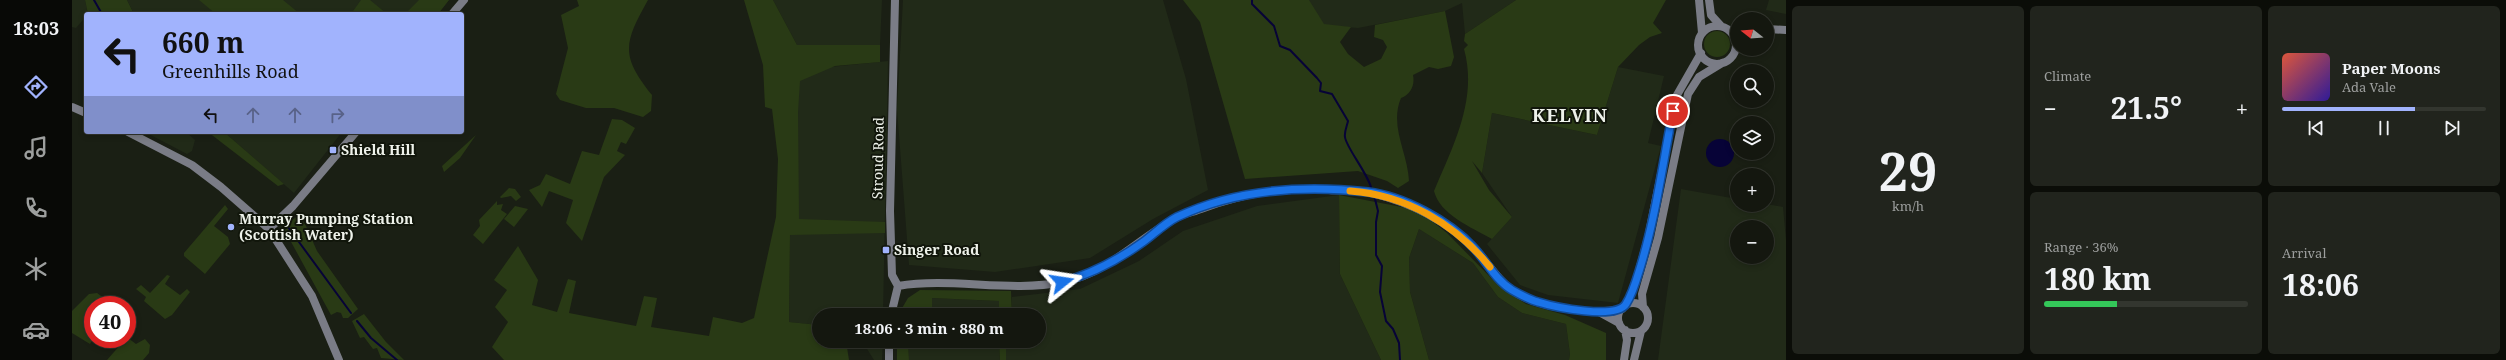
<!DOCTYPE html>
<html lang="en">
<head>
<meta charset="utf-8">
<style>
	:root { --surface:#14170f; --page:#21241d; --text:#f1f3f6; --muted:#9d9f9e; --line:#33362f; --accent:#a1b3fd }
	body { margin:0; font-family:"Noto Serif",serif; background:var(--page); color:var(--text); height:100vh; display:flex; flex-direction:column; font-size:15px; white-space:nowrap }
	* { box-sizing:border-box; margin:0 }
	p { font-size:13px; color:var(--muted) }
	.icon { flex:none; width:22px; height:22px; fill:none; stroke:currentColor; stroke-width:2; stroke-linecap:round; stroke-linejoin:round }
	.map { position:relative; flex:1; overflow:hidden }
	.panel { display:flex; flex-direction:column; gap:6px; padding:6px; background:#0b0d08; width:720px }
	.panel>* { flex:none }
	.banner { position:absolute; left:12px; top:12px; width:380px; height:122px; border-radius:4px; box-shadow:0 2px 6px #0003,0 0 0 1px var(--line); background:#a1b3fd; color:#111; overflow:hidden }
	.needle { width:26px; rotate:287deg }
	.controls { position:absolute; left:1658px; top:12px; display:grid; gap:8px }
	.controls a { display:grid; place-items:center; width:44px; height:44px; border-radius:50%; background:var(--surface); box-shadow:0 2px 6px #0003,0 0 0 1px var(--line); font-size:20px }
	.speed { position:absolute; left:12px; top:296px; display:flex; gap:8px; font-size:20px; font-weight:700; text-align:center }
	.speed>* { display:grid; place-content:center; width:52px; height:52px; border-radius:50%; background:var(--surface); box-shadow:0 2px 6px #0003,0 0 0 1px var(--line); line-height:1 }
	.speed .limit { border:6px solid #d22; background:#fff; color:#111 }
	.pin { position:absolute; display:grid; place-items:center; width:34px; height:34px; color:#fff; margin:-17px; border:2px solid #fff; border-radius:50%; box-shadow:0 1px 4px #0007 }
	.me { position:absolute; width:44px; margin:-22px; rotate:75deg; stroke-linejoin:round; filter:drop-shadow(0 0 3px #0008) }
	.turn { display:flex; align-items:center; gap:14px; height:84px; padding:0 12px; font-size:18px }
	.turn .icon { width:52px; height:52px; stroke-width:2.5 }
	.turn b { display:block; font-size:28px; line-height:34px }
	.lanes { display:flex; align-items:center; height:38px; padding:0 12px; background:#0003; justify-content:center; gap:20px; direction:ltr }
	.lanes .off { opacity:.35 }
	.big { font-size:30px; font-weight:700; line-height:1.1 }
	.panel .widget { flex:1; display:flex; flex-direction:column; justify-content:center; gap:6px; min-width:0; padding:0 14px; border-radius:6px; background:var(--page) }
	.panel .dial { align-items:center; gap:0 }
	.dial b { font-size:52px; line-height:1 }
	.song { display:flex; align-items:center; gap:12px }
	.cover { width:48px; height:48px; border-radius:6px; background:linear-gradient(135deg,hsl(10 70% 55%),hsl(250 70% 35%)) }
	.played { height:4px; border-radius:2px; background:linear-gradient(90deg,var(--accent) 65%,var(--line) 65%) }
	.keys { display:flex; justify-content:space-around; direction:ltr }
	.heat { display:flex; justify-content:space-between; align-items:center; font-size:22px; direction:ltr }
	.charge { height:6px; border-radius:3px; background:linear-gradient(90deg,#34c759 36%,var(--line) 0) }
	.panel .tiles { flex:1; display:grid; gap:6px; grid-template-columns:repeat(3,1fr) }
	.widget:first-child { grid-row:span 2 }
	.trip { position:absolute; left:740px; top:308px; width:234px; height:40px; border-radius:20px; background:var(--surface); box-shadow:0 2px 6px #0003,0 0 0 1px var(--line); font-weight:700; line-height:40px; text-align:center }
	main { display:flex; flex:1; min-height:0 }
	.dock { display:flex; flex-direction:column; width:72px; justify-content:space-around; align-items:center; background:#080906; color:var(--muted) }
	.dock .icon { width:28px; height:28px }
	.dock .active { color:var(--accent) }
	.dock b { font-size:18px; color:var(--text) }
	.map>svg:first-child { display:block }
	.built { fill:#212a18; fill-rule:evenodd }
	.green { fill:#293a15 }
	.water { fill:#070337 }
	.lines { fill:none; stroke-linecap:round; stroke-linejoin:round }
	.stream { stroke:#070337; stroke-width:2 }
	.secondary { stroke:#7a7c86; stroke-width:8 }
	.route-casing { stroke:#114b97; stroke-width:10 }
	.route { stroke:#1a73e8; stroke-width:7 }
	.slow { stroke:#f59e0b; stroke-width:7 }
	.poi-dot { fill:#a1b3fd; stroke:#11160b; stroke-width:1.5 }
	.labels { text-anchor:middle; stroke-width:4; stroke-linejoin:round; paint-order:stroke }
	.poi-label { font-size:14px; font-weight:bold; fill:#eef2ea; stroke:#11160b; text-anchor:start }
	.street-label { font-size:14px; fill:#eef2ea; stroke:#11160b }
	.district-label { font-size:18px; font-weight:bold; letter-spacing:1px; fill:#eef2ea; stroke:#11160b }
</style>
</head>
<body>
<main>
<nav class="dock">
<b>18:03</b>
<svg class="icon active" aria-label="directions" viewBox="0 0 24 24"><path d="M12 3l9 9-9 9-9-9zM9 14v-3h6M13 9l2 2-2 2"/></svg>
<svg class="icon" aria-label="music" viewBox="0 0 24 24"><path d="M9 18V5l10-2v13"/><circle cx="6" cy="18" r="3"/><circle cx="16" cy="16" r="3"/></svg>
<svg class="icon" aria-label="phone" viewBox="0 0 24 24"><path d="M5 4h4l2 5-3 2q2 4 5 5l2-3 5 2v4C11 20 4 13 5 4z"/></svg>
<svg class="icon" aria-label="climate" viewBox="0 0 24 24"><path d="M12 3v18M4 7l16 10M4 17L20 7"/></svg>
<svg class="icon" aria-label="car" viewBox="0 0 24 24"><path d="M5 17H2v-5l4-1 3-4h7l3 4 3 1v5h-3M9 17h6M6 11h13"/><circle cx="7" cy="17" r="2"/><circle cx="17" cy="17" r="2"/></svg>
</nav>
<div class="map">
<svg width="1714" height="360" viewBox="0 0 1714 360">
	<rect width="100%" height="100%" fill="#1a1f14"/>
	<path class="built" d="M0,0h13l3,14 -12,14 -4,-1z
		M55,0h322l-11,14h-304z
		M701,0h109l-2,45h-83z
		M831,0h260l23,79 22,111 -55,29 -63,39 -95,14 -86,-7 -12,-156z
		M1235,0h209l-51,34 -3,-31 -17,8 -87,17 -34,-3z
		M1697,0h17v14l-20,-4z
		M816,61l-5,254h-64v10l-30,-3 3,-251z
		M1546,67l46,9 -16,67 13,3 -43,157 -70,-8 -28,-10 -33,-41 25,-27 -30,-44 10,-60 105,22z
		M73,132h41l9,8 -3,11 -5,3z
		M152,132h118l-48,61z
		M1609,189l56,10v6l30,-1 16,3 3,33v120h-128zM1665,227h30v30h-30z
		M1267,195l1,79 41,86h-375v-19h33v-26h-27v-18l68,-8 59,-28 44,-30 74,-25z
		M1347,229l54,34 25,34 24,16 44,11 4,30 -1,6h-140l-19,-68 -1,-34z
		M860,298l67,3v14h-92l25,-1z
		M790,341h21l-1,19h-8z
		M836,341h91l1,19h-91z"/>
	<path class="green" d="M13,0h42l7,14h-46z
		M127,0h84l17,14h-84z
		M289,0h9l17,14h-36z
		M347,0h30l-11,14h-33z
		M505,0h71c-24,43 -28,55 4,95l-1,16 -8,6 -29,-9h-28l-26,-8 -4,-6 12,-46 -7,-33 18,-9z
		M672,0h29l24,45h83v17l-45,4 -35,15 -2,31 1,107 86,3v11l-95,2 -1,87 30,3v16h27l3,19h-345l-12,-13 16,-25 -13,-15 12,-17 -13,-10 24,-34 20,34 -6,25 25,7 11,-33 8,2 -7,32 67,13 8,-30 13,2 -6,29 58,9 4,-19 29,6 12,-5 22,-101 2,-58 -6,-50 -7,-2 -2,-42z
		M1111,0h126l15,24 27,3 -11,15 8,12 16,13 17,-8 6,-12 -4,-7 -9,-3 1,-12 70,-14 9,46 -3,9 -13,3 -9,-2 -16,8c2,10 -2,19 -12,23 -12,28 7,55 8,83l-11,7 -11,-7 -29,-10 -113,8 -45,-157z
		M1444,0h150l-13,23 9,10 -12,4 -11,8 -21,22 -21,68 -105,-22 -10,60 -10,-12 17,29 23,27 -20,22c-21,-12 -52,-24 -58,-48 19,-45 44,-92 30,-142l4,-4 -4,-4 1,-7z
		M1632 44a13 13 0 1 1 26 0a13 13 0 1 1-26 0Z
		M540,119l10,1 13,8 -9,16 -5,-2 -4,9 8,4 -21,22 -22,64 -16,-18 7,-23 -24,-9 -7,16 -13,-17 11,-5 6,-11 24,10 12,-33 17,4z
		M136,132h16l60,52 -6,2z
		M404,135l-16,23 -16,14 -2,-6z
		M437,188l6,1 6,8 -5,4 -5,-5 -10,2 -1,-1z
		M1267,195l68,13 21,10 19,15 51,52 28,19 39,11 41,18v27h-37l1,-6 -4,-30 -44,-11 -24,-16 -25,-34 -54,-34 -10,29 1,34 19,68h-48l-41,-86z
		M425,201v4l6,-1 -2,6 6,4 -24,30 -10,-9 7,-9 -1,-6z
		M153,205l3,4 -14,17 14,11 2,7 -25,30 -21,-18v-3z
		M443,206l13,3 -14,18 -10,-8z
		M227,215l7,11 11,25 41,58 -10,9h-5l-2,-5 -4,-1 -6,3 -47,-86v-3z
		M95,275l3,1 -5,8 15,11 7,-6 3,3 -18,23 -7,4 -21,-18 2,-4 -10,-8 5,-4 9,8z
		M848,290l91,1 1,24h-13v-14l-67,-3v16l-34,1 10,-17z
		M25,293l15,11 -19,1v34l-3,5 -18,-11v-22l17,-17z
		M292,314l22,28 18,18 -23,-2 -4,-10 -4,1 -9,-12 -4,1 -8,-17z
		M55,332l1,6 8,6 9,-5 5,6 -1,8 -6,7h-36l14,-16v-5h6z
		M825,341h11l1,19h-12z
		M927,341h7v19h-6z"/>
	<path class="water" d="M1634 153a14 14 0 1 1 28 0a14 14 0 1 1-28 0Z"/>
	<g class="lines">
		<path class="stream" d="M22,0l8,14
			M1180,0v4l22,22 6,20 10,4 27,28 4,5 -1,8 12,3 16,27c-1,5 -4,11 -3,16 1,10 21,34 26,50
			M1303,199l3,12 -2,11v33l6,11 -2,26 6,29 7,8 6,14 1,17
			M216,227l63,86
			M285,321l14,17 26,22"/>
		<path class="secondary" d="M1627,0l3,33
			M1637,0l2,15 10,11
			M380,14l12,-14
			M1626 45a19 19 0 1 1 38 0a19 19 0 1 1-38 0Z
			M1695,29l19,1
			M0,107l14,6
			M56,132l64,33 29,22 48,42 43,67 27,64
			M197,229l24,-23 63,-74
			M826,286c54,-9 111,7 165,-4 47,-10 73,-42 113,-64 7,-4 17,-6 25,-9 46,-17 80,-21 128,-19 14,1 29,-1 43,3 37,9 72,26 100,53 13,12 22,29 36,41 24,21 84,28 114,22
			M1546 318a15 15 0 1 1 30 0a15 15 0 1 1-30 0Z
			M1554,305l10,-24 12,-43 29,-143 24,-42
			M1571,307l-1,-13 16,-56 30,-144 11,-17 23,-14
			M1527,312l20,11
			M819,315l7,-29 -6,-11 -2,-64 5,-211
			M817,360v-19
			M1552,360l3,-20 -2,-10
			M1562,360l7,-29"/>
	</g>
	<g class="lines">
		<defs>
			<path id="route" d="M990,282c30,-8 56,-22 81,-40 11,-8 22,-19 34,-25 59,-28 127,-32 191,-25 35,4 81,29 105,55 13,13 22,33 39,43 7,4 18,10 26,12 16,5 78,18 88,2 7,-11 11,-26 15,-39 15,-50 22,-103 32,-154"/>
		</defs>
		<use href="#route" class="route-casing"/>
		<use href="#route" class="route"/>
		<path class="slow" d="M1278,191c56,4 105,33 140,76"/>
	</g>
	<g class="poi-dot">
		<rect x="257" y="146" width="8" height="8" rx="2"/>
		<circle cx="159" cy="227" r="4"/>
		<rect x="810" y="246" width="8" height="8" rx="2"/>
	</g>
	<g class="labels">
		<g class="poi-label">
			<text x="269" y="155">Shield Hill</text>
			<text x="167" y="224">Murray Pumping Station<tspan x="167" dy="16">(Scottish Water)</tspan></text>
			<text x="822" y="255">Singer Road</text>
		</g>
		<g class="street-label">
			<text transform="translate(806 158) rotate(-89)" y="5">Stroud Road</text>
		</g>
		<g class="district-label">
			<text x="1498" y="122">KELVIN</text>
		</g>
	</g>
</svg>
<div class="controls">
<a><svg class="needle" viewBox="-14 -14 28 28"><path d="M0-13l5 13h-10z" fill="#e53935"/><path d="M0 13l5-13h-10z" fill="#9d9f9e"/></svg></a>
<a><svg class="icon" aria-label="search" viewBox="0 0 24 24"><circle cx="10" cy="10" r="6"/><path d="M15 15l6 6"/></svg></a>
<a><svg class="icon" aria-label="layers" viewBox="0 0 24 24"><path d="M12 4l9 5-9 5-9-5zM3 14l9 5 9-5"/></svg></a>
<a>+</a>
<a>−</a>
</div>
<div class="speed"><div class="limit">40</div></div>
<div class="pin" style="left:1601px;top:111px;background:#d93025"><svg class="icon" aria-label="arrive" viewBox="0 0 24 24"><path d="M6 21V4h12l-3 4 3 4H6"/></svg></div>
<svg class="me" style="left:990px;top:282px" viewBox="-20 -20 40 40"><path d="M0-17L14 15 0 8-14 15z" fill="#1a73e8" stroke="#fff" stroke-width="4"/></svg>
<div class="trip">18:06 · 3 min · 880 m</div>
<div class="banner">
<div class="turn"><svg class="icon" aria-label="left" viewBox="0 0 24 24"><path d="M17 20v-9H6M10 6l-5 5 5 5"/></svg><div><b>660 m</b>Greenhills Road</div></div>
<div class="lanes"><svg class="icon" aria-label="left" viewBox="0 0 24 24"><path d="M17 20v-9H6M10 6l-5 5 5 5"/></svg><svg class="icon off" aria-label="ahead" viewBox="0 0 24 24"><path d="M12 20V5M6 11l6-6 6 6"/></svg><svg class="icon off" aria-label="ahead" viewBox="0 0 24 24"><path d="M12 20V5M6 11l6-6 6 6"/></svg><svg class="icon off" aria-label="right" viewBox="0 0 24 24"><path d="M7 20v-9h11M14 6l5 5-5 5"/></svg></div>
</div>
</div>
<section class="panel">
<div class="tiles">
<div class="widget dial"><b>29</b><p>km/h</p></div>
<div class="widget"><p>Climate</p>
<div class="heat"><a>−</a><b class="big">21.5°</b><a>+</a></div>
</div>
<div class="widget">
<div class="song"><i class="cover"></i><div><b>Paper Moons</b><p>Ada Vale</p></div></div>
<div class="played"></div>
<div class="keys"><svg class="icon" aria-label="previous" viewBox="0 0 24 24"><path d="M18 5L8 12l10 7zM5 5v14"/></svg><svg class="icon" aria-label="pause" viewBox="0 0 24 24"><path d="M8 5v14M16 5v14"/></svg><svg class="icon" aria-label="next" viewBox="0 0 24 24"><path d="M6 5l10 7-10 7zM19 5v14"/></svg></div>
</div>
<div class="widget"><p>Range · 36%</p><b class="big">180 km</b><div class="charge"></div></div>
<div class="widget"><p>Arrival</p><b class="big">18:06</b></div>
</div>
</section>
</main>
</body>
</html>
